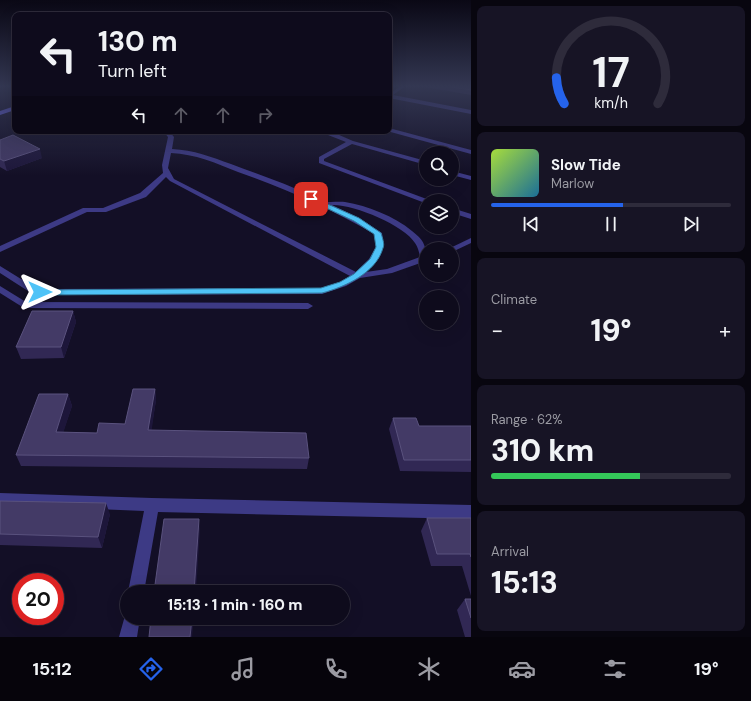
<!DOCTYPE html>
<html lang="en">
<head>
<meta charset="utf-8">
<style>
	:root { --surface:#0e0b1c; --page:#171425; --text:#f1f3f6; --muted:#9b9ba3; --line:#2e2b3b; --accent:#2563eb }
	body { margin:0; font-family:"DM Sans",sans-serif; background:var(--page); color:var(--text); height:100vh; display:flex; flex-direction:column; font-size:15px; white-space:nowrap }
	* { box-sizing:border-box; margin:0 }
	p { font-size:13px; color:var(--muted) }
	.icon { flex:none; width:22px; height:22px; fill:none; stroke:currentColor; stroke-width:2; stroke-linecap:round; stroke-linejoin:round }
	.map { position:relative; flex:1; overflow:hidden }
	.details { display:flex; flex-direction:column; gap:6px; padding:6px; background:#08060f; width:280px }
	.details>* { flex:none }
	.banner { position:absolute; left:12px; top:12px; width:380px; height:122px; border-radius:8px; box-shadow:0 4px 16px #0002,0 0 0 1px var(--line); background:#0e0b1c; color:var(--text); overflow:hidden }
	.tools { position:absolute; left:419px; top:146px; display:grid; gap:8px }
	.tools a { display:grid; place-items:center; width:40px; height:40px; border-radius:50%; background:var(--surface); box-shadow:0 4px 16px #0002,0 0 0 1px var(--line); font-size:20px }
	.speed { position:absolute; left:12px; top:573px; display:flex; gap:8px; font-size:20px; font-weight:700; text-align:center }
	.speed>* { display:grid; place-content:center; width:52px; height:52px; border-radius:50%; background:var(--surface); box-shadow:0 4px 16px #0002,0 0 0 1px var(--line); line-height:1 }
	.speed .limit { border:6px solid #d22; background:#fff; color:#111 }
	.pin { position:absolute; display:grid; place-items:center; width:34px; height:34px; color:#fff; margin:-17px; border-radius:8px; box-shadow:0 2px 6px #0006 }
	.me { position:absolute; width:44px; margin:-22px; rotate:90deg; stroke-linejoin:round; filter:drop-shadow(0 0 3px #0008) }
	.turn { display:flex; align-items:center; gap:14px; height:84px; padding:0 20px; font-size:18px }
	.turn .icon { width:52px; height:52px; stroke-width:2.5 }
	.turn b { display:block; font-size:28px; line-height:34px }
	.lanes { display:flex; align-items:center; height:38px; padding:0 20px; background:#0003; justify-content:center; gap:20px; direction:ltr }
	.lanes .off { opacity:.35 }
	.big { font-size:30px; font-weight:800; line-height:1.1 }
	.details .widget { flex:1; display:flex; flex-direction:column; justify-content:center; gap:6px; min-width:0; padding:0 14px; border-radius:8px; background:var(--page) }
	.details .dial { align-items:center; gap:0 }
	.dial svg { height:104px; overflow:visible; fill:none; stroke:var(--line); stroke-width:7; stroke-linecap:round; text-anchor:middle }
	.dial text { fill:var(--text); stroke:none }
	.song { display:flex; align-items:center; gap:12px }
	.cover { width:48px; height:48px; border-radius:6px; background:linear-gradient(135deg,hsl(80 70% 55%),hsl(200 70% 35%)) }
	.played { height:4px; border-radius:2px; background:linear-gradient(90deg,var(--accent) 55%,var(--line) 55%) }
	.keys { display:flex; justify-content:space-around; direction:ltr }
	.heat { display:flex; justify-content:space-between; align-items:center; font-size:22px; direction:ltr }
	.charge { height:6px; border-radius:3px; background:linear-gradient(90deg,#34c759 62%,var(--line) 0) }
	.trip { position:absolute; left:120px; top:585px; width:230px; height:40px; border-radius:20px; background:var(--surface); box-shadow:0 4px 16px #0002,0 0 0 1px var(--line); font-weight:800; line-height:40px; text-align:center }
	.tab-bar { display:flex; height:64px; justify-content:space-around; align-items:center; background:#06040b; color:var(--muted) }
	.tab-bar .icon { width:28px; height:28px }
	.tab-bar .selected { color:var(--accent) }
	.tab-bar b { font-size:18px; color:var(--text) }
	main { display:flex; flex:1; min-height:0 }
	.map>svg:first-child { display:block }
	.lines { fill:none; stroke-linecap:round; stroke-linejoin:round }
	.lane { fill:#3d3a85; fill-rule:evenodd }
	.street { fill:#3d3a85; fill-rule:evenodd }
	.secondary { fill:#6f6bff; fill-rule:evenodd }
	.wall { fill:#312854 }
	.shaded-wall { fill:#1d163a }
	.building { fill:#433a66; stroke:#5a527e }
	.route { fill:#4fc3f7; stroke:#337fa1 }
</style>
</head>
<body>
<main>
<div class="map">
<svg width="471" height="637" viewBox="0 0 471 637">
	<rect width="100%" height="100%" fill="#130f26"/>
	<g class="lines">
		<path class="lane" d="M389,128l82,22v4l-84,-23h2z
			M163,131h6l5,6 -2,12c22,1 39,8 59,15 21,8 42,15 63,24 10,4 20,10 30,13 4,2 15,0 21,1 23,4 49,14 67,29 13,10 14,15 14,30l-34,12 -32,5 -14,8 -24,8 -282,1 -12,-4 -28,-18v-7l34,21 7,2 280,-1 19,-6 10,-6 -180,-95 -4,-4 -20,20 -40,15h-19l-87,40v-6l83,-38h20l37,-15 23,-20 -1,-8 6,-28zM171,153c24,1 45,10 67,19 48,17 93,37 136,62l2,13 -7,12 -13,13 -182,-93 -6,-11zM332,205c21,-1 72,20 83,38 3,4 4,9 5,14l-33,12 -21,3c14,-14 19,-19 16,-39l-23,-15z
			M324,131h6l23,10 73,20v4l-74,-21 -28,15v2l108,40h-6l-1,2 -106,-40v-6l27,-15 -18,-7z
			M452,171l19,5v4l-19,-5z
			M452,208l19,6v5l-19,-6z
			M471,238v5l-19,9v-3h-4z
			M0,286l26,16 282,1 5,3 -5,3 -284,-1 -24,-15z"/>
		<path class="street" d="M399,87h5l-11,8 78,15v4l-82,-16v-4z
			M0,493l152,5 319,7v14l-313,-7 -14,80h-16l16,-81 -144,-6z
			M126,612l1,6h13l-3,19h-18z"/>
		<path class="secondary" d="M15,106v4l-15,5v-4z"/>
	</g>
	<path class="wall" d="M426,87h45v8z
		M0,140l42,18 -35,13 -7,-4z
		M73,311l3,11 -12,36 -43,1 -5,-12z
		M155,389l1,11 -5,30 158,28 -2,11 -286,-3 -5,-11 52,-61 4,12 -9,26 34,1 28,-9z
		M393,418l26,8h52v46l-71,-1 -11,-42z
		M0,501l110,13 -8,34 -102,-3z
		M427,518h44v78l-9,-30h-31l-10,-35z
		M465,599h6v38h-6l-8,-27z"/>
	<path class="shaded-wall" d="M40,149l2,9 -35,13 -3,-10z
		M73,311l3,11 -12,36 -3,-11z
		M155,389l1,11 -6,42 -2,-12z
		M68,394l4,12 -12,37 -4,-11z
		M106,503l4,11 -8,34 -4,-11z
		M199,519l1,11 -4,62h-2z
		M192,618h2l-2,19h-2z"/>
	<path class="building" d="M452,87h19v3z
		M13,135l27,14 -36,12 -4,-2v-19z
		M32,311h41l-12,36h-45z
		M133,389h22l-7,41 158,3 3,25 -293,-3 23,-61h29l-12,38 41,1 2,-10 26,1z
		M393,418h23l3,8h52v34h-67z
		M0,501l106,2 -8,34 -98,-3z
		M427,518h44v39l-1,-3h-33z
		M164,519h35l-5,73h-40z
		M465,599h6v19z
		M151,618h41l-2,19h-41z"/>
	<linearGradient id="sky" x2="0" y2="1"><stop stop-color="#0a0815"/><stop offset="0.49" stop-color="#333752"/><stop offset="1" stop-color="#333752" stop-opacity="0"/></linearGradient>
	<rect width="471" height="176" fill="url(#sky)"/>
	<path class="route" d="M309,198h5l45,20 22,15c1,4 4,11 2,15 -7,25 -38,39 -61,45l-282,2 -5,-3 5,-2 281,-2 19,-6 14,-8 16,-15 6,-12 -2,-13 -20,-13 -45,-21z"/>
</svg>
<div class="tools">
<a><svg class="icon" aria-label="search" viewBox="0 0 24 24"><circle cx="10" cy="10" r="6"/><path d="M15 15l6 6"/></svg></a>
<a><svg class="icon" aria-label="layers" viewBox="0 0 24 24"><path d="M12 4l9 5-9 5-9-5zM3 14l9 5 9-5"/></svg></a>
<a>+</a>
<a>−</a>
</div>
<div class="speed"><div class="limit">20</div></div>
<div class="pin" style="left:311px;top:199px;background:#d93025"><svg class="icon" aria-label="arrive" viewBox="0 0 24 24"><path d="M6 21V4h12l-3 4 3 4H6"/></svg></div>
<svg class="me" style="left:40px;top:292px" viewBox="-20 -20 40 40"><path d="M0-17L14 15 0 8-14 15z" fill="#4fc3f7" stroke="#fff" stroke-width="4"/></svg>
<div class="trip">15:13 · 1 min · 160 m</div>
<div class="banner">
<div class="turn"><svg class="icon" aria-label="left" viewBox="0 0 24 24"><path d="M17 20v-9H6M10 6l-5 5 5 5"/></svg><div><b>130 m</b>Turn left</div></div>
<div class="lanes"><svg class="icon" aria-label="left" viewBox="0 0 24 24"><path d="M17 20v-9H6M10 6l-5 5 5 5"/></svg><svg class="icon off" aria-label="ahead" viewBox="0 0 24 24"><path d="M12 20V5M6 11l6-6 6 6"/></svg><svg class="icon off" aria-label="ahead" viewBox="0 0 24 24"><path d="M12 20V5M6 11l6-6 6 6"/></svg><svg class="icon off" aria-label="right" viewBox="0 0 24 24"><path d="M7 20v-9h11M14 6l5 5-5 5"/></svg></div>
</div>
</div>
<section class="details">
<div class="widget dial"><svg viewBox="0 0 100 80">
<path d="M14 69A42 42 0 1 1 86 69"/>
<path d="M14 69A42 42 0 0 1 8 49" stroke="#2563eb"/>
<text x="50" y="56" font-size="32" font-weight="700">17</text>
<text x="50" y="72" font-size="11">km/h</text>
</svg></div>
<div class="widget">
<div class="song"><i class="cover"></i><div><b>Slow Tide</b><p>Marlow</p></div></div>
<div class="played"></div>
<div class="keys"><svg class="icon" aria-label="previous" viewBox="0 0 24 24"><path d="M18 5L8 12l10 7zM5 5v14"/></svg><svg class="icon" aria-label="pause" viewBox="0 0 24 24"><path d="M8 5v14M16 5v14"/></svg><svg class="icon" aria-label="next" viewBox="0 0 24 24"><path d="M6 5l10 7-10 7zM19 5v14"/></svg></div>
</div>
<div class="widget"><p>Climate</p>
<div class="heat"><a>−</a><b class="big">19°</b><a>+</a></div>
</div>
<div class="widget"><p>Range · 62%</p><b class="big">310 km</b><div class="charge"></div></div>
<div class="widget"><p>Arrival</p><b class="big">15:13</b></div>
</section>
</main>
<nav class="tab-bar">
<b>15:12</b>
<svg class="icon selected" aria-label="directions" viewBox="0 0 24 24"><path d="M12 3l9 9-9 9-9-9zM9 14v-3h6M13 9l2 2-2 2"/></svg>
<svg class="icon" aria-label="music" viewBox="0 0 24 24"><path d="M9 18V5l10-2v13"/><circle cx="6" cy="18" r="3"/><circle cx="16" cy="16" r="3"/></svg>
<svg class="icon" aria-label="phone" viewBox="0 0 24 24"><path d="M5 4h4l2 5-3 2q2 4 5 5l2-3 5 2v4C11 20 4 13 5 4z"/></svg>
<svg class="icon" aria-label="climate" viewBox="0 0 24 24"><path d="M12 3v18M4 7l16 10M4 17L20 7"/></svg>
<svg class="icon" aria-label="car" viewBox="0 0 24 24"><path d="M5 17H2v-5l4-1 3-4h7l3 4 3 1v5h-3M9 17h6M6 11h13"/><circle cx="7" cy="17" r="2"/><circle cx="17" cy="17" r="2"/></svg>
<svg class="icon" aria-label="filters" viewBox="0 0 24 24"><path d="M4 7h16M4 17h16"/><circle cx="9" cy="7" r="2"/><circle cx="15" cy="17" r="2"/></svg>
<b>19°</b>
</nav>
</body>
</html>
